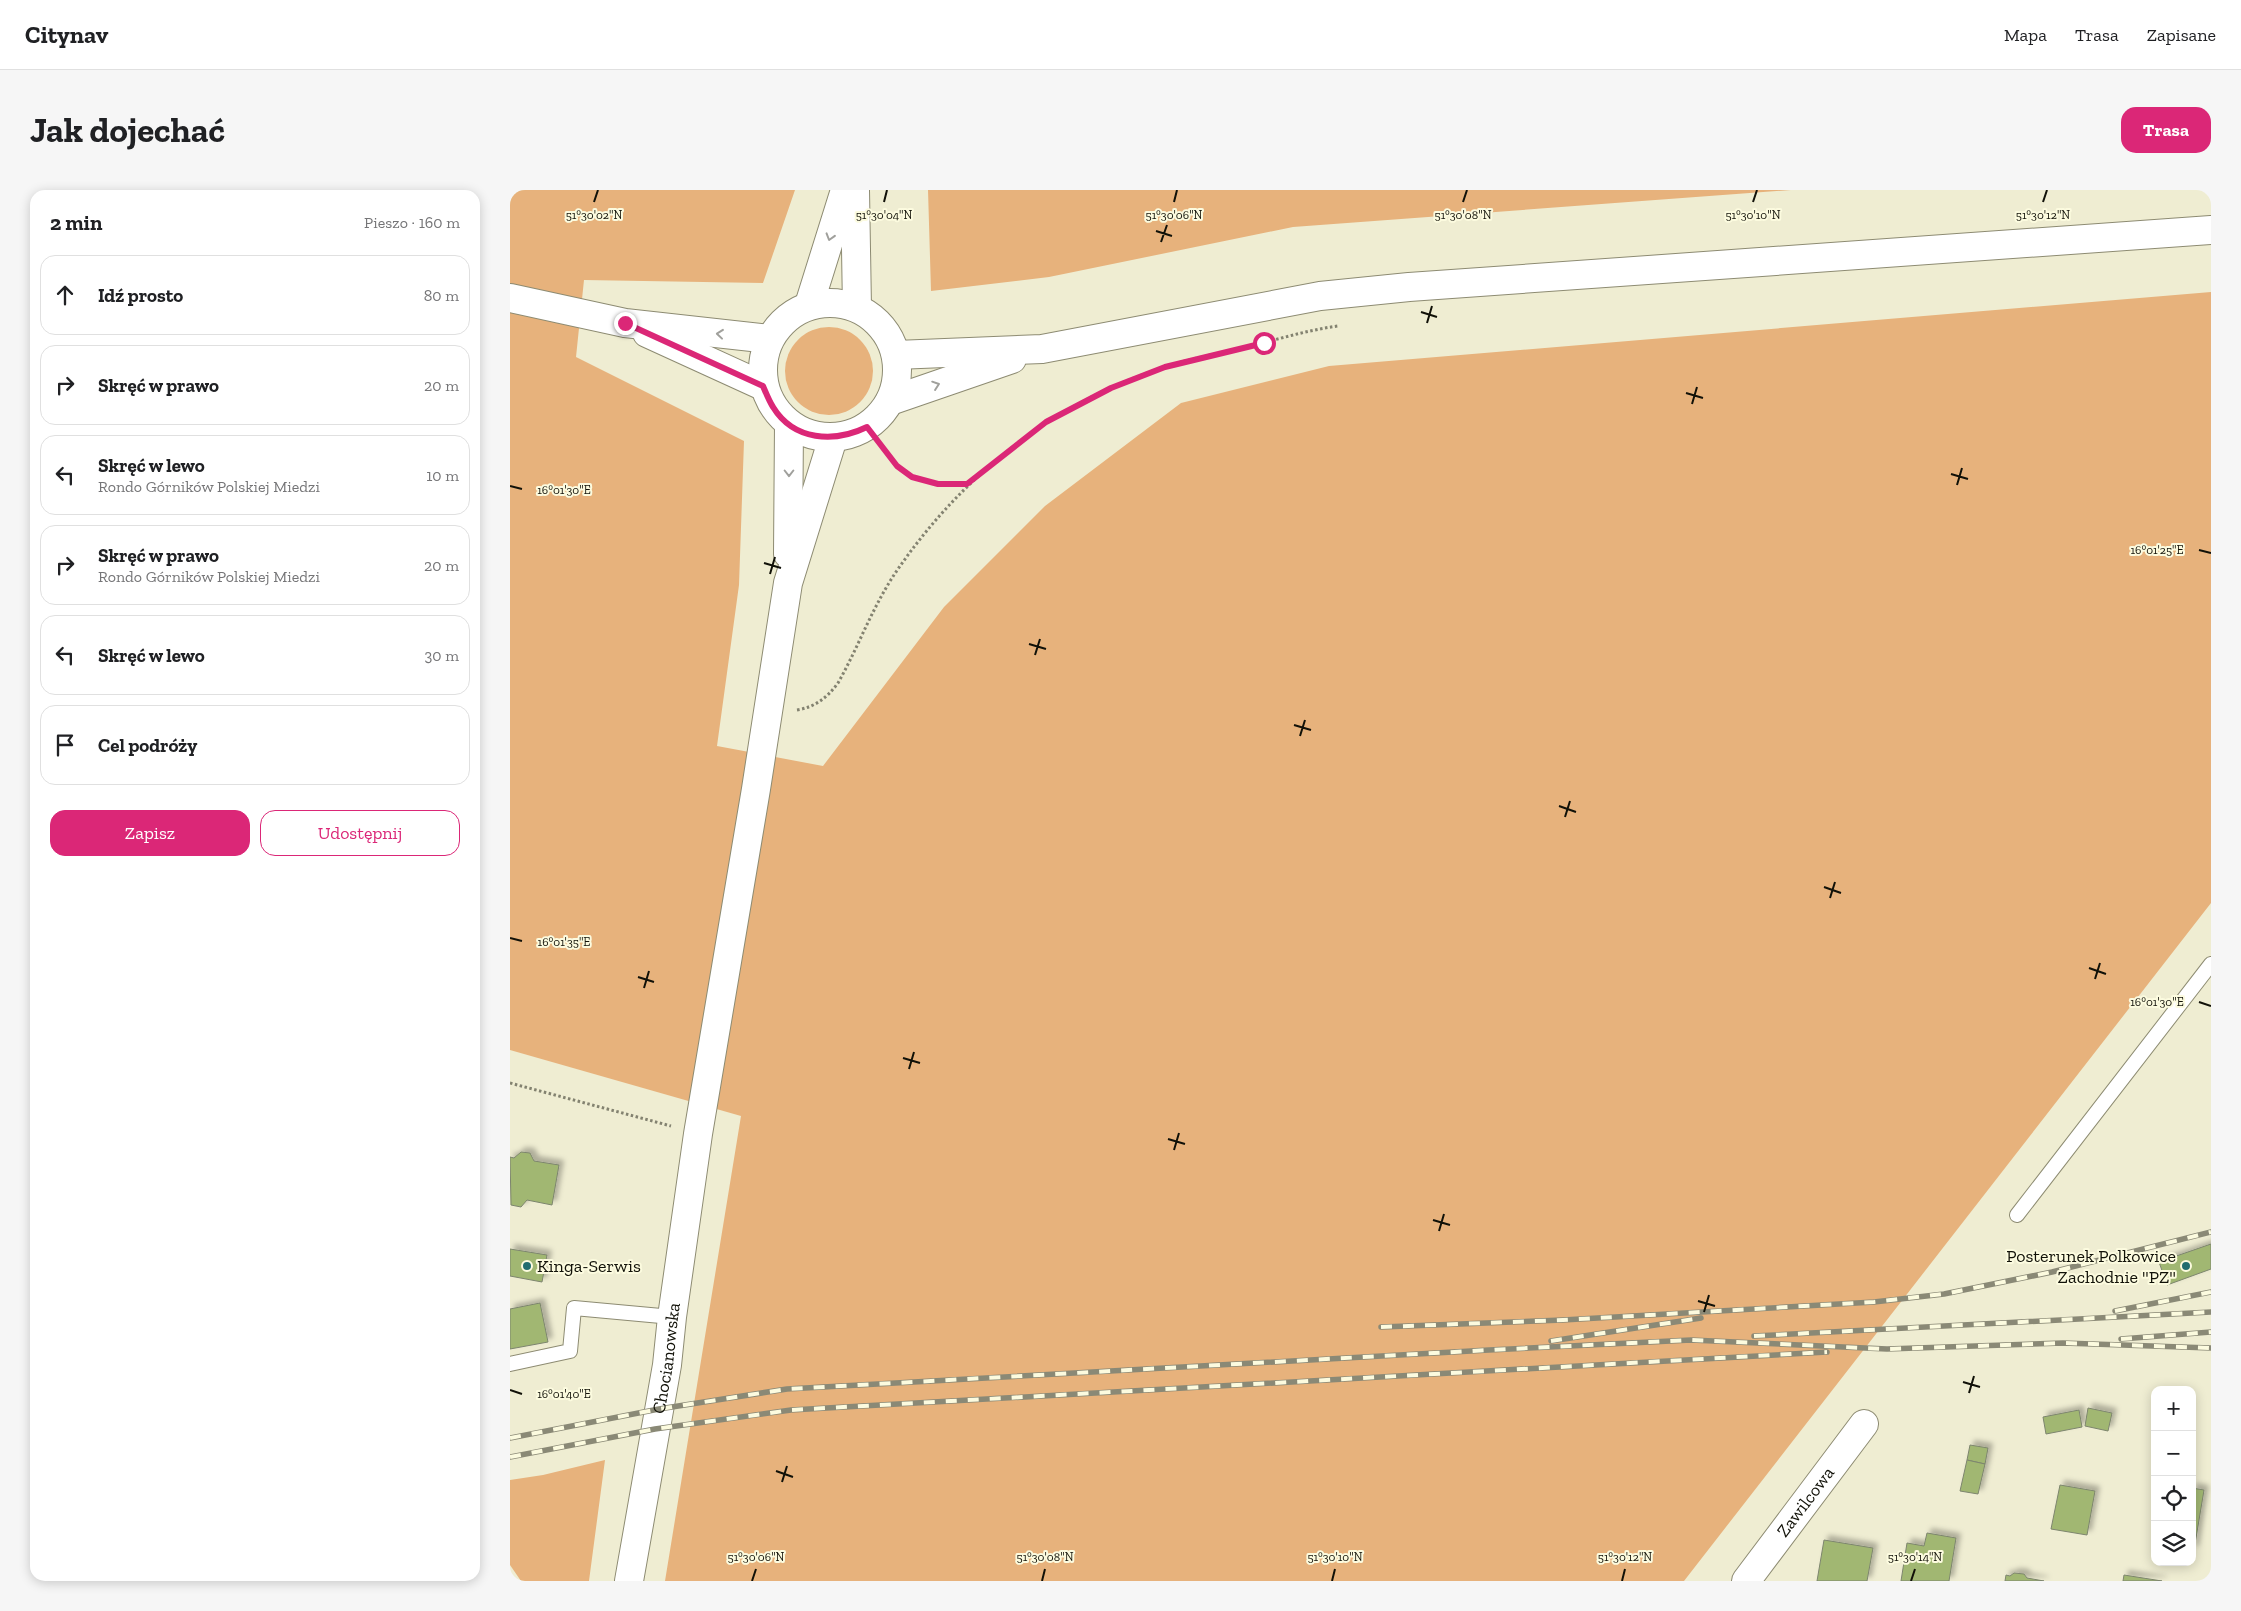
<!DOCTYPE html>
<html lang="pl">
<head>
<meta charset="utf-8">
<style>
	body { margin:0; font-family:"Zilla Slab",serif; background:#f6f6f6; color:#202124 }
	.controls { position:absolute; right:15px; bottom:15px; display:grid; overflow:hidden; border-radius:10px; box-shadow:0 2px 12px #0003 }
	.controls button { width:45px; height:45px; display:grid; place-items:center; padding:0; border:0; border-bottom:1px solid #e0e0e0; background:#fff; color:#202124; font:25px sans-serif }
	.stop { position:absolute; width:15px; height:15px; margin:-11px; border:4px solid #db2777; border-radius:50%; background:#fff }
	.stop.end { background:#db2777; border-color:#fff; box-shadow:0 1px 5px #0008 }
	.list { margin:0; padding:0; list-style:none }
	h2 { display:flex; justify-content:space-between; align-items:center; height:65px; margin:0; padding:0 20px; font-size:21px }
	h2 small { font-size:16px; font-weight:400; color:#757577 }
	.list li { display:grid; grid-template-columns:32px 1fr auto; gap:15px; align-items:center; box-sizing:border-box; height:80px; margin:0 10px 10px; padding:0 10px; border:1px solid #e0e0e0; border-radius:15px }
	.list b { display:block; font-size:19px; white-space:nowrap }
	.list p { margin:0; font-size:16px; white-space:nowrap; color:#757577 }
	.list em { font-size:16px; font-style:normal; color:#757577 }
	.actions { display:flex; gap:10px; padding:15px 20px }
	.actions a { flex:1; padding:11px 0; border:1px solid #db2777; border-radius:15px; text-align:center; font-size:18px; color:#db2777 }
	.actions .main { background:#db2777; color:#fff }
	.icon { flex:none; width:28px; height:28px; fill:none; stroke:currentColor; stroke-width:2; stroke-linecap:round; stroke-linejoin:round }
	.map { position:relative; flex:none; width:1701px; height:1391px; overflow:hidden; border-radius:15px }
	header { display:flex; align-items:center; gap:30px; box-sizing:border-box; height:70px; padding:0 25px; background:#fff; border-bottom:1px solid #e0e0e0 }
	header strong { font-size:24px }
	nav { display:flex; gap:28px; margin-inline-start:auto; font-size:18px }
	.intro { display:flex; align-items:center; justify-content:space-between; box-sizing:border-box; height:120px; padding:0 30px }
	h1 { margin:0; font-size:35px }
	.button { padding:12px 22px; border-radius:15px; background:#db2777; color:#fff; font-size:18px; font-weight:700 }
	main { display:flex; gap:30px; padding:0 30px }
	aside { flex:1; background:#fff; border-radius:15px; box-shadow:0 2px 12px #0003 }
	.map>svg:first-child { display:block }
	.green { fill:#e7b27c }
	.building { fill:#a1b772; stroke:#7d856e; filter:url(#shadow) }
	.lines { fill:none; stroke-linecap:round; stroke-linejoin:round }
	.service-casing { stroke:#8d8b72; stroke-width:16 }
	.minor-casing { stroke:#8d8b72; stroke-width:30 }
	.tertiary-casing { stroke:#8d8b72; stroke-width:30 }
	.secondary-casing { stroke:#8d8b72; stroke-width:30 }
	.path { stroke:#838270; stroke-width:3; stroke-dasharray:2.5 2.5; stroke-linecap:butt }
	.service { stroke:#fff; stroke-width:14 }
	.minor { stroke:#fff; stroke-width:28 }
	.tertiary { stroke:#fff; stroke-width:28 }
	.secondary { stroke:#fff; stroke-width:28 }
	.rail-casing { stroke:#8a8976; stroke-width:5.5 }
	.rail { stroke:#fcfbdf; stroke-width:4; stroke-dasharray:11; stroke-linecap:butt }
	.oneway { stroke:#a0a09c }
	.route { stroke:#db2777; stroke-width:6 }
	.ticks { fill:none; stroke:#111108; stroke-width:2 }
	.poi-dot { fill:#216d6f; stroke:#fcfbdf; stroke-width:2 }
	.labels { text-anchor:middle; stroke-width:4; stroke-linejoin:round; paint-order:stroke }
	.poi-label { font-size:18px; fill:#111108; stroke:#fcfbdf; text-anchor:end }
	.street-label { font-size:18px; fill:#111108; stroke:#fcfbdf }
	.ticks-label { font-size:12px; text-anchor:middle; fill:#111108; stroke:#fcfbdf; stroke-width:4; stroke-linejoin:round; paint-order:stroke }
</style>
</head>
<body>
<header>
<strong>Citynav</strong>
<nav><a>Mapa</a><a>Trasa</a><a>Zapisane</a></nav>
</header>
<div class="intro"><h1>Jak dojechać</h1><a class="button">Trasa</a></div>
<main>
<aside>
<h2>2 min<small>Pieszo · 160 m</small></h2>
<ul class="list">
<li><svg class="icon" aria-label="ahead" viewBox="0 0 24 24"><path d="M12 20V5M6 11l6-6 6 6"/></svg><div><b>Idź prosto</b></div><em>80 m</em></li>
<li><svg class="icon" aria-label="right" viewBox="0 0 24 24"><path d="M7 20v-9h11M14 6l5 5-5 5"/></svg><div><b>Skręć w prawo</b></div><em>20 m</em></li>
<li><svg class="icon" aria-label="left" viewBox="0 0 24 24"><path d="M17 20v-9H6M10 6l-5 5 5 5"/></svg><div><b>Skręć w lewo</b><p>Rondo Górników Polskiej Miedzi</p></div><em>10 m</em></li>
<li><svg class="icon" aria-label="right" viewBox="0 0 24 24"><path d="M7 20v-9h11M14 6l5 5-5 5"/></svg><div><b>Skręć w prawo</b><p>Rondo Górników Polskiej Miedzi</p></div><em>20 m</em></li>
<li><svg class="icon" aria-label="left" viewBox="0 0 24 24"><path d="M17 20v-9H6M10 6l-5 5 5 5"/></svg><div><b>Skręć w lewo</b></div><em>30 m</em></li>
<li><svg class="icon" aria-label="arrive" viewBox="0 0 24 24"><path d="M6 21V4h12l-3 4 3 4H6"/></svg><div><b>Cel podróży</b></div></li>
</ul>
<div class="actions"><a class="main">Zapisz</a><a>Udostępnij</a></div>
</aside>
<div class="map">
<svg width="1701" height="1391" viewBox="0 0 1701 1391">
	<defs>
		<filter id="shadow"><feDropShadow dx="4.5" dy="-4.5" stdDeviation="2.5" flood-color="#0004"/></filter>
	</defs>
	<rect width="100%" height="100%" fill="#efedd2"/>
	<!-- green -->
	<g class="green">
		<polygon points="0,0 285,0 253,93 74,90 66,167 234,251 229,395 207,556 313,576 434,417 535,316 671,213 819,176 1701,102 1701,713 1174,1391 155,1391 231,926 0,860"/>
		<polygon points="418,0 1281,0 783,37 539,87 421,101"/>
		<circle cx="319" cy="181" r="44"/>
		<polygon points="95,1270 79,1391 11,1391 0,1375 0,1290 33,1285"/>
	</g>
	<!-- building -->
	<g class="building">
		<polygon points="11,962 20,963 24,971 49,975 42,1015 17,1010 11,1017 1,1015 0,967 4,968"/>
		<polygon points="1701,1054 1701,1079 1657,1095 1649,1072"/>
		<polygon points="0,1059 37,1065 32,1092 0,1086"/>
		<polygon points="30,1113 38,1152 0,1159 0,1119"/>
		<polygon points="1578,1218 1602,1223 1598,1241 1575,1236"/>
		<polygon points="1569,1220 1572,1237 1536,1244 1533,1227"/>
		<polygon points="1460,1255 1478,1258 1475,1274 1457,1270"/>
		<polygon points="1457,1270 1475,1274 1468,1304 1450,1301"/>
		<polygon points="1550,1295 1585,1301 1577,1345 1541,1339"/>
		<polygon points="1682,1298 1694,1300 1684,1360 1682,1360"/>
		<polygon points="1417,1343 1446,1348 1439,1391 1391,1391 1397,1353 1414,1356"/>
		<polygon points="1314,1350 1363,1358 1357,1391 1307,1391"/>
		<polygon points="1504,1383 1514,1384 1517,1388 1534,1391 1495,1391 1496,1385 1500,1386"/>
		<polygon points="1614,1385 1652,1391 1613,1391"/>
	</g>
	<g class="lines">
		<!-- service casing -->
		<g class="service-casing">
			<g id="service">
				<polyline points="1507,1025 1701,774"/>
				<polyline points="0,1174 60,1161 64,1118 162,1127"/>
			</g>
		</g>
		<!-- minor casing -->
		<g class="minor-casing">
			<g id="minor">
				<path id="s1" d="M 1236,1391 L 1354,1234"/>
			</g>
		</g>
		<!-- tertiary casing -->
		<g class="tertiary-casing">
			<g id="tertiary">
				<polyline points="386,165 532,159 810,106 899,97 1701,40"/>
				<polyline points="380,211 502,169"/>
				<polyline points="278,364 279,235"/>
				<path id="s2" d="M 119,1391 L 157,1175 L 162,1127 L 188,944 L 246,599 L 278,393 L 323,248"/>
			</g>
		</g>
		<!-- secondary casing -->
		<g class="secondary-casing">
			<g id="secondary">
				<polyline points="345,0 347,118"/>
				<polyline points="0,108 115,133 259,149"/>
				<circle cx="320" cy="180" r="67"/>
				<polyline points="299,115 335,0"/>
				<polyline points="137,143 253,196"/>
			</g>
		</g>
		<!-- path -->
		<g class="path">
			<path d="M 357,237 C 391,283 396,295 457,294"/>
			<path d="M 287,520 C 305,517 317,508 328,493 C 349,456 363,415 388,379 C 453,285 544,212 655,177 C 681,168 709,164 736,157 C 766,150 797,140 828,136"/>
			<polyline points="0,893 161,936"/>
		</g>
		<!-- service -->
		<use href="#service" class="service"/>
		<!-- minor -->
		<use href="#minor" class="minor"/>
		<!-- tertiary -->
		<use href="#tertiary" class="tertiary"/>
		<!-- secondary -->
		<use href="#secondary" class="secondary"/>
		<!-- rail casing -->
		<g class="rail-casing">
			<g id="rail">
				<polyline points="1605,1121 1701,1102"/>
				<polyline points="871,1137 1053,1130 1364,1112 1434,1104 1542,1082 1701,1042"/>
				<polyline points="1244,1146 1701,1122"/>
				<polyline points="1611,1149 1701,1142"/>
				<polyline points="1041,1151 1191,1128"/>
				<polyline points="0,1248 149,1219 277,1199 979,1160 1181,1150 1377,1159 1553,1153 1701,1158"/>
				<polyline points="0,1267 145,1239 281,1220 1317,1162"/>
			</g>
		</g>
		<!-- rail -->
		<use href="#rail" class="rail"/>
	</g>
	<!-- one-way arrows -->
	<defs><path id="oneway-chevron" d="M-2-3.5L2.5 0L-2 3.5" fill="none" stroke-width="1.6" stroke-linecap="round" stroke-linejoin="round" transform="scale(1.25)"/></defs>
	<g class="oneway">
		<use href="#oneway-chevron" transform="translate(320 47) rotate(107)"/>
		<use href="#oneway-chevron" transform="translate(210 144) rotate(-174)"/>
		<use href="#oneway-chevron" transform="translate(426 195) rotate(-19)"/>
		<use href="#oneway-chevron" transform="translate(279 283) rotate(90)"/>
	</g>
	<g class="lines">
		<!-- route -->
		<path class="route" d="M 115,133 L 253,196 C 256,203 259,211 263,217 C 284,251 324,253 357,237 L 387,276 L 402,287 L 428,294 L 457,294 L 536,232 L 601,198 L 655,177 L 754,153"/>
	</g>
	<!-- ticks -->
	<path class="ticks" d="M 84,12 L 88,0M 374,12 L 377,0M 664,12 L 667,0M 953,12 L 957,0M 1243,12 L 1247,0M 1533,12 L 1537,0M 646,41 L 662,46M 651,52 L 657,35M 911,122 L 927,127M 917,133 L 922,116M 1176,203 L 1193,208M 1182,214 L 1187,197M 1441,284 L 1458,289M 1447,295 L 1452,278M 0,296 L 12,299M 1689,360 L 1701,363M 254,373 L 271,378M 260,384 L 265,367M 519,454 L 536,459M 525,465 L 530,449M 784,535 L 801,540M 790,546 L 795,530M 1049,616 L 1066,622M 1055,627 L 1060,611M 1314,697 L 1331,703M 1320,708 L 1325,692M 0,748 L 12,751M 1579,778 L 1596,784M 128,787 L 144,792M 1585,789 L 1590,773M 134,798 L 139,781M 1689,812 L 1701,816M 393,868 L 410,873M 399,879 L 404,862M 658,949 L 675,954M 664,960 L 669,943M 923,1030 L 940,1035M 929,1041 L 934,1024M 1188,1111 L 1205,1116M 1194,1122 L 1199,1105M 1453,1192 L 1470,1197M 0,1200 L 12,1204M 1459,1203 L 1464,1186M 266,1281 L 283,1287M 272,1292 L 277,1276M 242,1391 L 246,1379M 532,1391 L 535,1379M 822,1391 L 825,1379M 1112,1391 L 1115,1379M 1401,1391 L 1405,1379"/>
	<!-- markers -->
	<g class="poi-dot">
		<circle cx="17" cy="1076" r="5"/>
		<circle cx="1676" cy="1076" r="5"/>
	</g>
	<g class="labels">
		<!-- poi labels -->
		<g class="poi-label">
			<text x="1666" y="1072">Posterunek Polkowice<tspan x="1666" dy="21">Zachodnie "PZ"</tspan></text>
			<text x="27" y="1082" text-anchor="start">Kinga-Serwis</text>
		</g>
		<!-- street labels -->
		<g class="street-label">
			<text dy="6" stroke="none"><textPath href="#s2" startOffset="226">Chocianowska</textPath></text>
			<text dy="6" stroke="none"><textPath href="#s1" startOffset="99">Zawilcowa</textPath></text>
		</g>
	</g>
	<g class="ticks-label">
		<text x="84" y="29">51°30'02"N</text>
		<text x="374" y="29">51°30'04"N</text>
		<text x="664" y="29">51°30'06"N</text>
		<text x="953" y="29">51°30'08"N</text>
		<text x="1243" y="29">51°30'10"N</text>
		<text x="1533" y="29">51°30'12"N</text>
		<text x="54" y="304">16°01'30"E</text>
		<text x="1647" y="364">16°01'25"E</text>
		<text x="54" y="756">16°01'35"E</text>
		<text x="1647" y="816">16°01'30"E</text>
		<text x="54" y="1208">16°01'40"E</text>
		<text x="246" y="1371">51°30'06"N</text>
		<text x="535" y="1371">51°30'08"N</text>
		<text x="825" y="1371">51°30'10"N</text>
		<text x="1115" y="1371">51°30'12"N</text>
		<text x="1405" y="1371">51°30'14"N</text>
	</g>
</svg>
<div class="controls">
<button>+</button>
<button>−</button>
<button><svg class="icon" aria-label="locate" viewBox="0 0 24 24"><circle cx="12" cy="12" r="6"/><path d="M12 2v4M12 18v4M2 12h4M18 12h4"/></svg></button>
<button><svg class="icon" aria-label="layers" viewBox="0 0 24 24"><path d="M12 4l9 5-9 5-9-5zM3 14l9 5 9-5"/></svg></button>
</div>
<div class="stop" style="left:754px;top:153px"></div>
<div class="stop end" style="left:115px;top:133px"></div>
</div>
</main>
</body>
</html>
